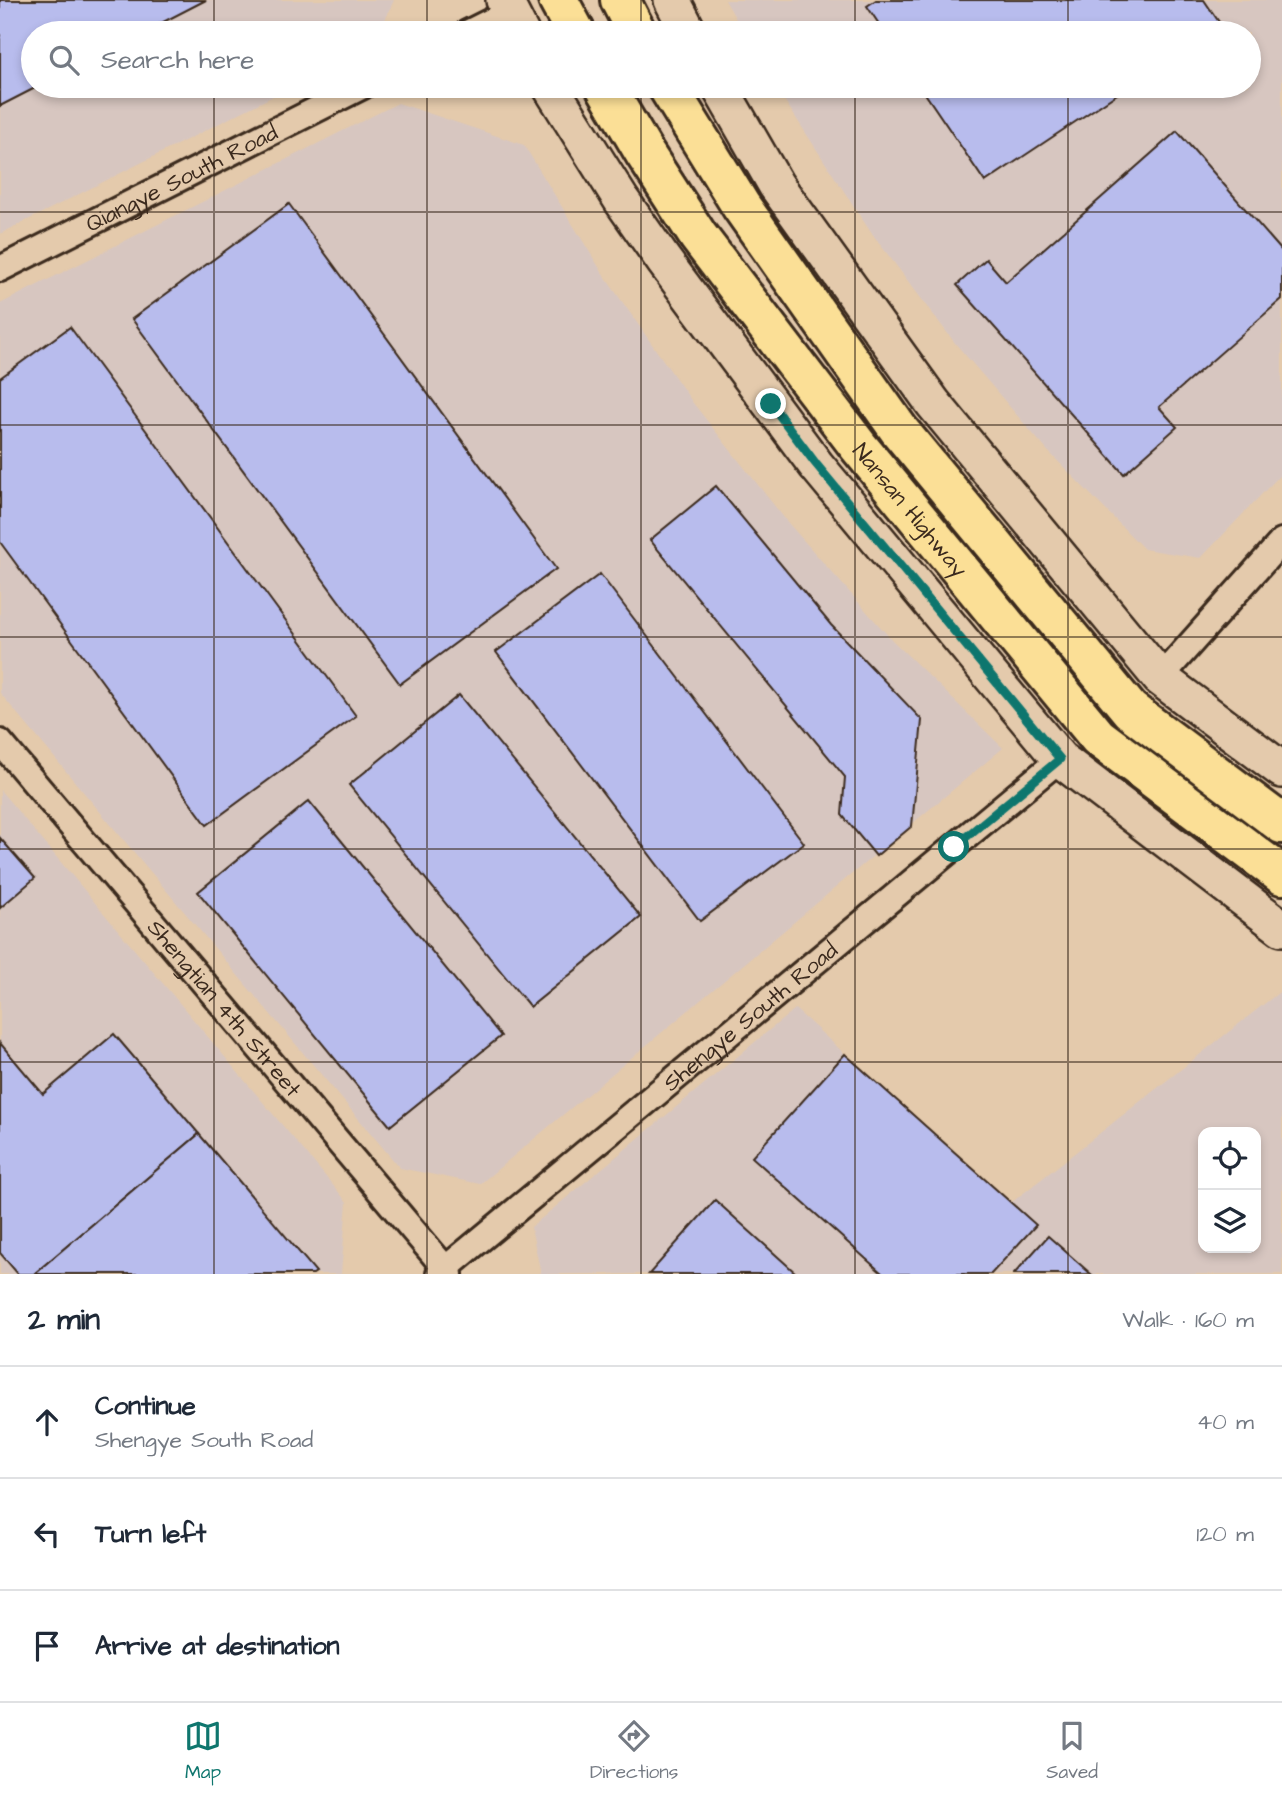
<!DOCTYPE html>
<html lang="en">
<head>
<meta charset="utf-8">
<style>
	body { margin:0; font-family:"Architects Daughter",sans-serif; background:#f6f6f7; color:#1f2937 }
	.controls { position:absolute; right:21px; bottom:21px; display:grid; overflow:hidden; border-radius:14px; box-shadow:0 4px 10px #0003 }
	.controls button { width:63px; height:63px; display:grid; place-items:center; padding:0; border:0; border-bottom:2px solid #e0e1e3; background:#fff; color:#1f2937; font:35px sans-serif }
	.stop { position:absolute; width:21px; height:21px; margin:-16px; border:5px solid #0f766e; border-radius:50%; background:#fff }
	.stop.end { background:#0f766e; border-color:#fff; box-shadow:0 2px 7px #0008 }
	.list { margin:0; padding:0; list-style:none }
	h2 { display:flex; justify-content:space-between; align-items:center; height:91px; margin:0; padding:0 28px; font-size:30px }
	h2 small { font-size:23px; font-weight:400; color:#747a83 }
	.list li { display:grid; grid-template-columns:46px 1fr auto; gap:21px; align-items:center; box-sizing:border-box; height:112px; padding:0 28px; border-top:2px solid #e0e1e3 }
	.list b { display:block; font-size:26px; white-space:nowrap }
	.list p { margin:0; font-size:23px; white-space:nowrap; color:#747a83 }
	.list em { font-size:23px; font-style:normal; color:#747a83 }
	.icon { flex:none; width:38px; height:38px; fill:none; stroke:currentColor; stroke-width:2; stroke-linecap:round; stroke-linejoin:round }
	.map { position:relative; flex:none; width:1282px; height:1274px; overflow:hidden }
	.search { position:absolute; background:#fff; box-shadow:0 4px 10px #0003; left:21px; right:21px; top:21px; height:77px; display:flex; align-items:center; gap:18px; box-sizing:border-box; padding:0 24px; border-radius:38px; color:#747a83; font-size:26px }
	.sheet { height:427px; background:#fff }
	nav { display:flex; justify-content:space-around; align-items:center; box-sizing:border-box; height:98px; border-top:2px solid #e0e1e3; background:#fff; font-size:19px; color:#747a83 }
	nav a { display:grid; justify-items:center; gap:4px }
	nav .on { color:#0f766e }
	.map>svg:first-child { display:block }
	.built { fill:#d7c6c0; fill-rule:evenodd }
	.building { fill:#b8bced; stroke:#3b2a1e; stroke-width:2 }
	.lines { fill:none; stroke-linecap:round; stroke-linejoin:round }
	.street-casing { stroke:#3b2a1e; stroke-width:30 }
	.secondary-casing { stroke:#3b2a1e; stroke-width:40 }
	.highway-casing { stroke:#3b2a1e; stroke-width:44 }
	.street { stroke:#e4caac; stroke-width:24 }
	.secondary { stroke:#e4caac; stroke-width:35 }
	.highway { stroke:#fbdf96; stroke-width:38 }
	.route { stroke:#0f766e; stroke-width:9 }
	.grid { fill:none; stroke:#3b2a1e; stroke-width:2; stroke-opacity:0.55 }
	.labels { text-anchor:middle; stroke-width:7; stroke-linejoin:round; paint-order:stroke }
	.street-label { font-size:23px; fill:#3b2a1e; stroke:#e4caac }
</style>
</head>
<body>
<div class="map">
<svg width="1282" height="1274" viewBox="0 0 1282 1274">
	<rect width="100%" height="100%" fill="#e4caac"/>
	<filter id="ink" filterUnits="userSpaceOnUse"><feTurbulence type="fractalNoise" baseFrequency=".0143" numOctaves="2"/><feDisplacementMap in="SourceGraphic" scale="14" xChannelSelector="R" yChannelSelector="G"/><feConvolveMatrix kernelMatrix="1 2 1 2 8 2 1 2 1" color-interpolation-filters="sRGB"/></filter>
	<g filter="url(#ink)">
		<!-- built -->
		<g class="built">
			<polygon points="0,0 394,0 379,33 33,33 33,86 293,86 0,234"/>
			<polygon points="725,0 1282,0 1282,473 1201,558 1144,549 1046,449 955,343 870,231 775,86 1249,86 1249,33 744,33"/>
			<polygon points="398,103 524,145 605,277 693,403 789,524 892,640 1003,748 480,1184 400,1168 0,693 0,304"/>
			<polygon points="0,790 347,1202 341,1274 0,1274"/>
			<path d="M 1282,990 L 1282,1274 L 541,1274 L 531,1227 L 795,1009 L 1011,1203 ZM 1203,1132 L 1256,1132 L 1256,1248 L 1203,1248 Z"/>
		</g>
		<!-- building -->
		<g class="building">
			<polygon points="0,0 206,0 142,33 33,33 33,86 39,86 0,106"/>
			<polygon points="876,0 1204,0 1221,25 1208,33 885,33 867,6"/>
			<polygon points="920,86 1129,86 985,182"/>
			<polygon points="1177,131 1282,251 1282,299 1159,407 1177,427 1124,474 957,285 986,259 1006,282"/>
			<polygon points="289,204 556,569 400,684 132,319"/>
			<polygon points="70,327 356,716 207,825 0,542 0,378"/>
			<polygon points="716,486 831,625 922,720 912,826 876,856 842,815 845,777 650,540"/>
			<polygon points="600,574 804,843 700,921 496,652"/>
			<polygon points="459,695 641,917 530,1007 349,785"/>
			<polygon points="309,801 501,1036 390,1126 198,892"/>
			<polygon points="0,838 35,878 0,908"/>
			<polygon points="114,1034 199,1134 34,1274 18,1274 0,1253 0,1043 43,1094"/>
			<polygon points="845,1054 1036,1225 991,1274 883,1274 752,1157"/>
			<polygon points="199,1134 316,1272 313,1274 34,1274"/>
			<polygon points="715,1200 797,1274 649,1274"/>
			<polygon points="1048,1236 1091,1274 1014,1274"/>
		</g>
		<g class="lines">
			<!-- street casing -->
			<g class="street-casing">
				<g id="street">
					<polyline points="467,33 509,12"/>
					<path id="s1" d="M 0,269 L 363,86"/>
					<polyline points="1160,678 1282,541"/>
					<path id="s2" d="M 0,742 L 450,1274"/>
					<path id="s3" d="M 439,1274 L 1060,759"/>
				</g>
			</g>
			<!-- secondary casing -->
			<g class="secondary-casing">
				<g id="secondary">
					<polyline points="504,0 521,33"/>
					<polyline points="672,0 689,33"/>
					<polyline points="550,86 622,201 664,261 816,465 1060,759 1282,928"/>
					<polyline points="719,86 776,185 933,403 1160,678 1282,770"/>
				</g>
			</g>
			<!-- highway casing -->
			<g class="highway-casing">
				<g id="highway">
					<polyline points="558,0 576,33"/>
					<polyline points="620,0 637,33"/>
					<path id="s4" d="M 605,86 L 645,154 L 698,236 L 859,447 L 1098,737 L 1282,875"/>
					<polyline points="667,86 741,206 899,430 1130,710 1282,824"/>
				</g>
			</g>
			<!-- street -->
			<use href="#street" class="street"/>
			<!-- secondary -->
			<use href="#secondary" class="secondary"/>
			<!-- highway -->
			<use href="#highway" class="highway"/>
		</g>
	</g>
	<g class="lines" filter="url(#ink)">
		<!-- route -->
		<polyline class="route" points="771,404 816,464 1060,759 954,847"/>
	</g>
	<!-- grid -->
	<path class="grid" d="M 214,0 L 214,33M 427,0 L 427,33M 641,0 L 641,33M 855,0 L 855,33M 1068,0 L 1068,33M 214,86 L 214,1274M 427,86 L 427,1274M 641,86 L 641,1274M 855,86 L 855,1274M 1068,86 L 1068,1274M 0,212 L 1282,212M 0,425 L 1282,425M 0,637 L 1282,637M 0,849 L 1282,849M 0,1062 L 1282,1062"/>
	<g class="labels">
		<!-- street labels -->
		<g class="street-label">
			<text dy="8" stroke="none"><textPath href="#s1" startOffset="203">Qiangye South Road</textPath></text>
			<text dy="8" stroke="none"><textPath href="#s4" startOffset="523">Nansan Highway</textPath></text>
			<text dy="8" stroke="none"><textPath href="#s2" startOffset="348">Shengtian 4th Street</textPath></text>
			<text dy="8" stroke="none"><textPath href="#s3" startOffset="404">Shengye South Road</textPath></text>
		</g>
	</g>
</svg>
<div class="controls">
<button><svg class="icon" aria-label="locate" viewBox="0 0 24 24"><circle cx="12" cy="12" r="6"/><path d="M12 2v4M12 18v4M2 12h4M18 12h4"/></svg></button>
<button><svg class="icon" aria-label="layers" viewBox="0 0 24 24"><path d="M12 4l9 5-9 5-9-5zM3 14l9 5 9-5"/></svg></button>
</div>
<div class="stop" style="left:954px;top:847px"></div>
<div class="stop end" style="left:771px;top:404px"></div>
<div class="search"><svg class="icon" aria-label="search" viewBox="0 0 24 24"><circle cx="10" cy="10" r="6"/><path d="M15 15l6 6"/></svg>Search here</div>
</div>
<section class="sheet">
<h2>2 min<small>Walk · 160 m</small></h2>
<ul class="list">
<li><svg class="icon" aria-label="ahead" viewBox="0 0 24 24"><path d="M12 20V5M6 11l6-6 6 6"/></svg><div><b>Continue</b><p>Shengye South Road</p></div><em>40 m</em></li>
<li><svg class="icon" aria-label="left" viewBox="0 0 24 24"><path d="M17 20v-9H6M10 6l-5 5 5 5"/></svg><div><b>Turn left</b></div><em>120 m</em></li>
<li><svg class="icon" aria-label="arrive" viewBox="0 0 24 24"><path d="M6 21V4h12l-3 4 3 4H6"/></svg><div><b>Arrive at destination</b></div></li>
</ul>
</section>
<nav>
<a class="on"><svg class="icon" aria-label="map" viewBox="0 0 24 24"><path d="M3 6l6-2 6 2 6-2v14l-6 2-6-2-6 2zM9 4v14M15 6v14"/></svg>Map</a>
<a><svg class="icon" aria-label="directions" viewBox="0 0 24 24"><path d="M12 3l9 9-9 9-9-9zM9 14v-3h6M13 9l2 2-2 2"/></svg>Directions</a>
<a><svg class="icon" aria-label="saved" viewBox="0 0 24 24"><path d="M7 4h10v16l-5-4-5 4z"/></svg>Saved</a>
</nav>
</body>
</html>
